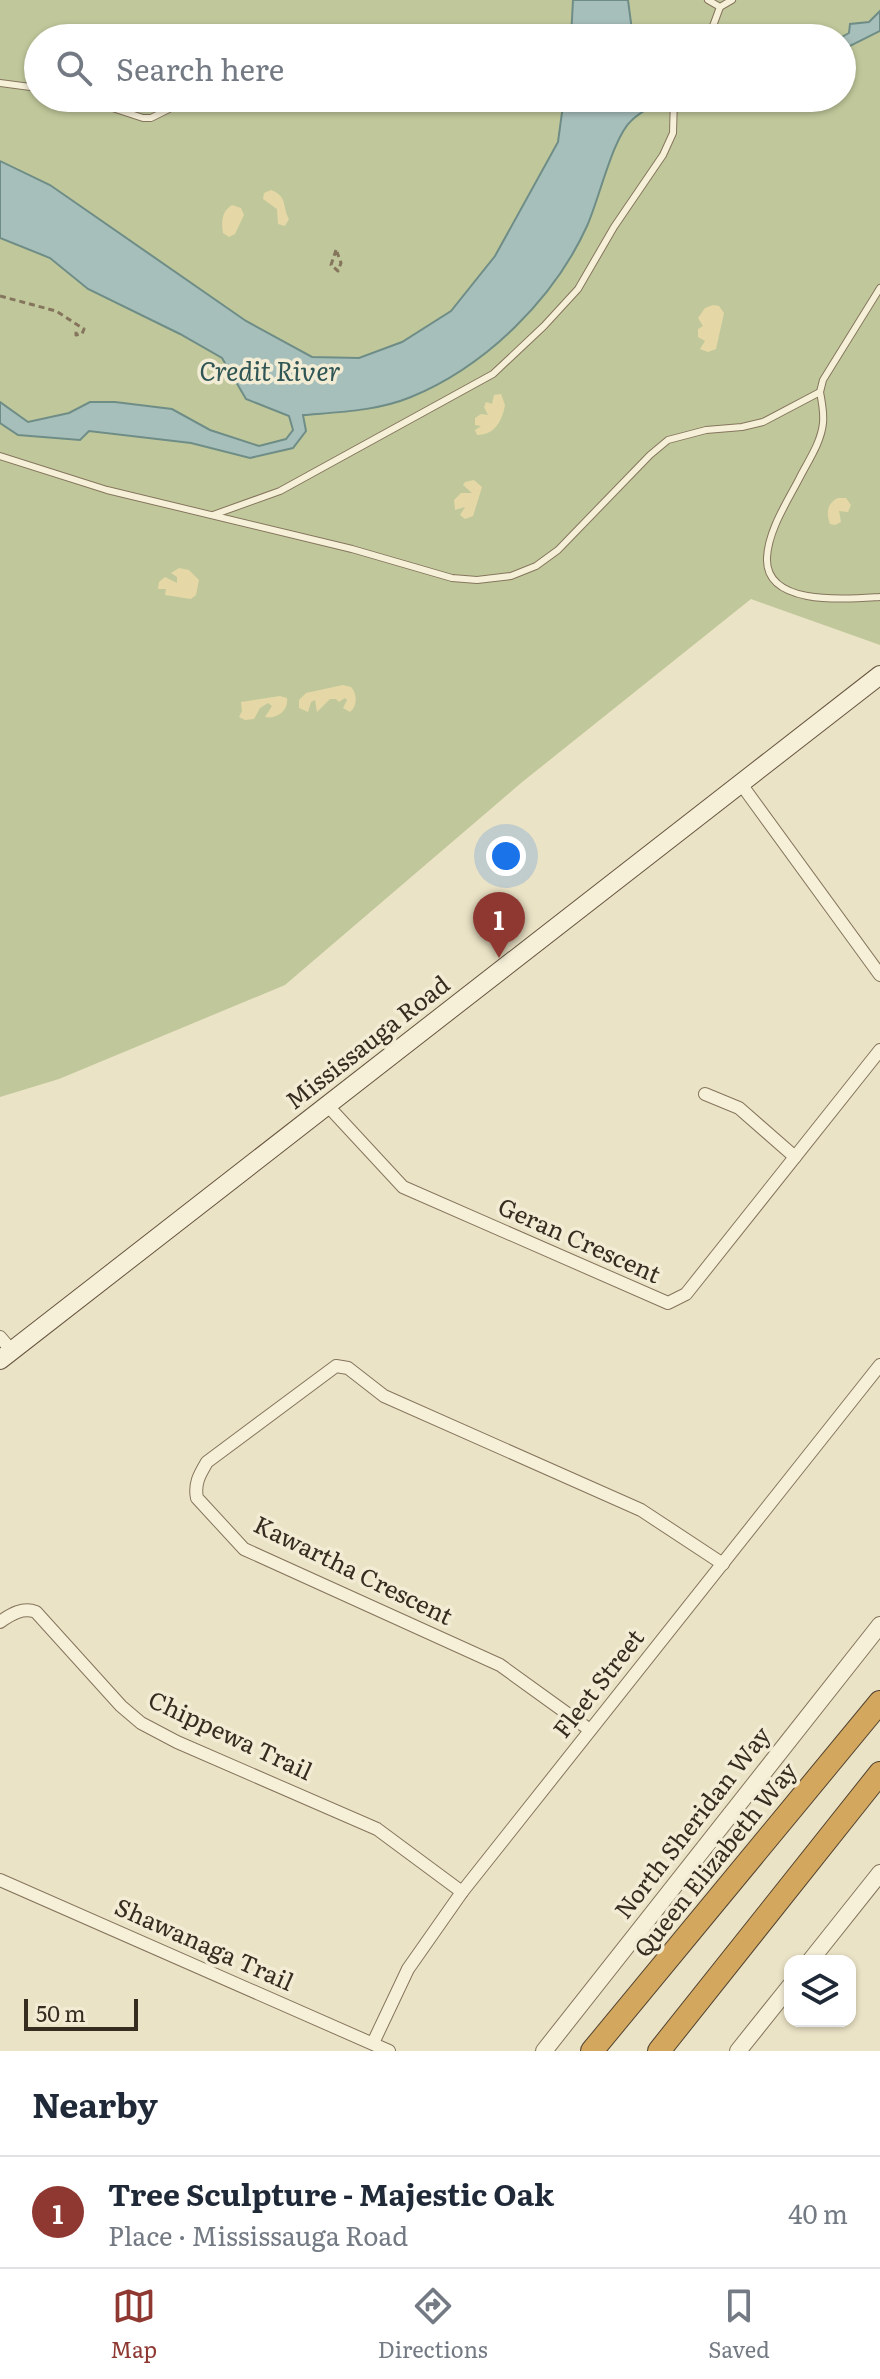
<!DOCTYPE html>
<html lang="en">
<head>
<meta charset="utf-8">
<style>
	body { margin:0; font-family:Literata,serif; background:#f6f6f7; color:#1f2937 }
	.controls { position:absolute; right:24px; bottom:24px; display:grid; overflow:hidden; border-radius:16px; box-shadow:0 2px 6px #0004 }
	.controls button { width:72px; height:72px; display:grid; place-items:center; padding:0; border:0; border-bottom:2px solid #e0e1e3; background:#fff; color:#1f2937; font:40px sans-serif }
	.scale { position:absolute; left:24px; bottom:20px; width:114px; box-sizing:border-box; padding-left:8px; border:4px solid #362c20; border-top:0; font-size:22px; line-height:28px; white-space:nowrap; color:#362c20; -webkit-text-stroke:6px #f3ecd5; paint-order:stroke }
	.you { position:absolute; left:506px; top:856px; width:28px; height:28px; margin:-20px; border:6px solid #fff; border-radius:50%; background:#1a73e8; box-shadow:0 0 0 12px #1a73e833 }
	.badge { display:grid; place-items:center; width:52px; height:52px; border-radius:50%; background:#8f3832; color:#fff; font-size:26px; font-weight:700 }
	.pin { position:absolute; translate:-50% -66px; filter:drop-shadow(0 2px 4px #0008) }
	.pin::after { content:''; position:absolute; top:42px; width:28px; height:24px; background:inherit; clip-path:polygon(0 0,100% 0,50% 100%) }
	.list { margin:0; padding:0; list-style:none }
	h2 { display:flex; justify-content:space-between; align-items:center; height:104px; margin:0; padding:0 32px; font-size:34px }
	h2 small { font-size:26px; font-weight:400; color:#747a83 }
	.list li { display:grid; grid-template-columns:52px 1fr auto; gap:24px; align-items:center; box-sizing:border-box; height:112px; padding:0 32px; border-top:2px solid #e0e1e3 }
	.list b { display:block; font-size:30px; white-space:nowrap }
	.list p { margin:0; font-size:26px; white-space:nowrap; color:#747a83 }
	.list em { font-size:26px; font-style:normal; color:#747a83 }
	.icon { flex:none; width:44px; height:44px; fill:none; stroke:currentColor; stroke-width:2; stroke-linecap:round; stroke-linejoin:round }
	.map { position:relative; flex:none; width:880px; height:2051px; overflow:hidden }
	.search { position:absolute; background:#fff; box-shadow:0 2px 6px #0004; left:24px; right:24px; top:24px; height:88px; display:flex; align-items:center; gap:20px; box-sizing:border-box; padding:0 28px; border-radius:44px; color:#747a83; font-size:30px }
	.sheet { height:216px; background:#fff }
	nav { display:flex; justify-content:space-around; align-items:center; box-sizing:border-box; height:112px; border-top:2px solid #e0e1e3; background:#fff; font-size:22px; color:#747a83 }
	nav a { display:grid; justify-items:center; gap:4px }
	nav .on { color:#8f3832 }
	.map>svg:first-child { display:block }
	.green { fill:#c0c89b; fill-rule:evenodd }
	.sand { fill:#e5d8a6 }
	.water { fill:#a7bfba; stroke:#6f8d87; stroke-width:2 }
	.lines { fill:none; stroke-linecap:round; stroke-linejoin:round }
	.service-casing { stroke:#85755d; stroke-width:8 }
	.minor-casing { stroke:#85755d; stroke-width:14 }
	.tertiary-casing { stroke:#85755d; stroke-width:18 }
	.secondary-casing { stroke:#675640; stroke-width:20 }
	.motorway-casing { stroke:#534331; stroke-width:24 }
	.path { stroke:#85755d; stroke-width:3; stroke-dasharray:6 4; stroke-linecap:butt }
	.service { stroke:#f6f0d9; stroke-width:6 }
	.minor { stroke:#f6f0d9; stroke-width:12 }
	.tertiary { stroke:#f6f0d9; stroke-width:16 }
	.secondary { stroke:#f6f0d9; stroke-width:18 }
	.motorway { stroke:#d3a85e; stroke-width:22 }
	.labels { text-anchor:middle; stroke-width:7; stroke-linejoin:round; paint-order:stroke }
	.street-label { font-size:24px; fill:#362c20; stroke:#f3ecd5 }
	.water-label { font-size:26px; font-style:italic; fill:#305555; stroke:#f3ecd5 }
</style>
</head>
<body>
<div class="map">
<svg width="880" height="2051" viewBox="0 0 880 2051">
	<rect width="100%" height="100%" fill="#ebe3c6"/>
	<!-- green -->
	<path class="green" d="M 0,0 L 880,0 L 880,645 L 751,599 L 521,783 L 285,985 L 59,1079 L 0,1097 ZM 38,38 L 842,38 L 842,98 L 38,98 Z"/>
	<!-- sand -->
	<g class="sand">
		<path d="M 271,190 C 288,196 282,207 289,219 L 285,226 L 278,224 L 277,209 L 263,199 L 264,193 Z"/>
		<path d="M 232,205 L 241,208 L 244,215 L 235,234 L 229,237 L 223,233 C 221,221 222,211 232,205 Z"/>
		<polygon points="713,305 719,306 724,313 716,349 708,352 700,349 705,341 698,337 698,329 703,326 698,318 705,308"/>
		<path d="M 501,394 L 505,405 C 502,421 495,435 477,435 L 475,430 L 481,426 L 475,425 L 475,418 L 481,414 L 488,415 L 484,407 L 486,402 L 492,404 L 494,395 Z"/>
		<polygon points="474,480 482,487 473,516 465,519 460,515 465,507 455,510 454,500 461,493 472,493 463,485 465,482"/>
		<path d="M 838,498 L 846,498 L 851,505 L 848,512 L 839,511 L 841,522 L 835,525 L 830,524 C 826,513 827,503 838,498 Z"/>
		<polygon points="179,568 189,570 199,580 196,595 191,599 165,595 166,589 158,589 159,582 165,577 177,583 177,577 171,573"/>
		<path d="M 343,685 L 351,687 C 357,693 358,706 350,712 L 343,708 L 347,700 L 345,698 L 339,702 L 336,699 L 330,699 L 317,712 L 315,700 L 311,702 L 308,712 L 299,708 L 299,700 L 306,693 Z"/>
		<path d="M 280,696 L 287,698 C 289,711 276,719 265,717 L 272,706 L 268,703 L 260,708 L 254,719 L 245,720 L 239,717 L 242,711 L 241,702 Z"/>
	</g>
	<!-- water -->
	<g class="water">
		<polygon points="573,0 628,0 633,38 571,38"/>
		<polygon points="880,11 880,31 842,50 842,38 840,38 849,33 850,24 869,22"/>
		<path d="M 564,98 L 657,98 L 657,103 C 649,108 639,113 632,120 C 613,136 599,200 587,226 C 554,299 486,366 411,397 C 377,411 340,412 303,415 L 306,431 L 293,448 L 250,458 L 191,443 L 89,431 L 80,440 L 18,435 L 0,423 L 0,402 L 28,422 L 69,413 L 90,402 L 115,402 L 172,409 L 210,430 L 259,446 L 286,439 L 293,430 L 289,416 L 246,399 L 222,358 L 180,334 L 88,289 L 50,258 L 0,238 L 0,161 L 50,185 L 246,321 L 312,357 L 359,358 L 402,342 L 451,311 L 495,256 L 558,142 Z"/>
	</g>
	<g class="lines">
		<!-- service casing -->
		<g class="service-casing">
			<g id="service">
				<polyline points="708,0 720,7"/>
				<polyline points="705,38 713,26 720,7 732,0"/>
				<polyline points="0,83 38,88"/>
				<polyline points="82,98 143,118 151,118 171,108"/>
				<polyline points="705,98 710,104"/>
				<path d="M 820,392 C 822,402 824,413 823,423 C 821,443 808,461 799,479 C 787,502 768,531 767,558 C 765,607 848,599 880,597"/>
				<polyline points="0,456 107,490 352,549 452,578 477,580 511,576 536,566 558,550 650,455 668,440 706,430 742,427 763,422 820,392 823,380 880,288"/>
				<polyline points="213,515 280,491 493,374 544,326 578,289 614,227 663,155 673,133 674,98"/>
			</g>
		</g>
		<!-- minor casing -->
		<g class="minor-casing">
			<g id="minor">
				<polyline points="741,784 880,975"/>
				<polyline points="705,1094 739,1108 795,1157"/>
				<polyline points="327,1105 403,1187 668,1303 686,1294 880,1050"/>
				<polyline points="0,1337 12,1351"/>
				<path d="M 0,1622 C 11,1614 23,1607 36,1612 L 121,1706 L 141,1723 L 177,1742 L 377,1829 L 462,1892"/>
				<path d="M 590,1730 L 500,1665 L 244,1549 L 197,1498 C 194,1483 200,1474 207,1462 L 336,1366 L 348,1368 L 384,1396 L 641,1510 L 723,1564"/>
				<polyline points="0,1880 389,2051"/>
				<polyline points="373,2043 408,1969 462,1892 880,1365"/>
			</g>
		</g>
		<!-- tertiary casing -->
		<g class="tertiary-casing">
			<g id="tertiary">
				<polyline points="810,1961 880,1873"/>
				<polyline points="544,2051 880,1625"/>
				<polyline points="738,2051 790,1986"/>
			</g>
		</g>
		<!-- secondary casing -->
		<g class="secondary-casing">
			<polyline id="secondary" points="0,1360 880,675"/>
		</g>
		<!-- motorway casing -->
		<g class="motorway-casing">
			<g id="motorway">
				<polyline points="592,2051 880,1702"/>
				<polyline points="659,2051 880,1773"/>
			</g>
		</g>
		<!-- path -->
		<g class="path">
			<polyline points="336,250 331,265 338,271 341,263 337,252"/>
			<polyline points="0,296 56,311 84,329 82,334 76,335 76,330"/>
		</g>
		<!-- service -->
		<use href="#service" class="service"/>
		<!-- minor -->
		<use href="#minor" class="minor"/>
		<!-- tertiary -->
		<use href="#tertiary" class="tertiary"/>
		<!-- secondary -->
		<use href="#secondary" class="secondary"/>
		<!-- motorway -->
		<use href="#motorway" class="motorway"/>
	</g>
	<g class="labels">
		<!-- street labels -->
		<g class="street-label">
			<text transform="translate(368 1043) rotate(-38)" y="8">Mississauga Road</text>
			<text transform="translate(579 1241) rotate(24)" y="8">Geran Crescent</text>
			<text transform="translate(353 1571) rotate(26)" y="8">Kawartha Crescent</text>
			<text transform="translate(599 1684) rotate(-52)" y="8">Fleet Street</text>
			<text transform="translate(230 1736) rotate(25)" y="8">Chippewa Trail</text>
			<text transform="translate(693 1823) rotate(-52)" y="8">North Sheridan Way</text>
			<text transform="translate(716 1860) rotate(-51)" y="8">Queen Elizabeth Way</text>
			<text transform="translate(204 1945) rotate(24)" y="8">Shawanaga Trail</text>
		</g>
		<!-- water labels -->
		<g class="water-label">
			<text x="270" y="381">Credit River</text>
		</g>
	</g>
</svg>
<div class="controls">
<button><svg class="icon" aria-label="layers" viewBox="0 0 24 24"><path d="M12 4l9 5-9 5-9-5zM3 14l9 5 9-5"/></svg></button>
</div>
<div class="scale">50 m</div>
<div class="you"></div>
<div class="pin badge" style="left:499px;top:958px">1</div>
<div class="search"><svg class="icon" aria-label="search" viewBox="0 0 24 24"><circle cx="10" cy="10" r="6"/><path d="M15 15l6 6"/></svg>Search here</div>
</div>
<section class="sheet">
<h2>Nearby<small></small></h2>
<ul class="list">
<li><span class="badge">1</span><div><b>Tree Sculpture - Majestic Oak</b><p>Place · Mississauga Road</p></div><em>40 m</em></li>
</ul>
</section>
<nav>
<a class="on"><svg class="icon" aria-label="map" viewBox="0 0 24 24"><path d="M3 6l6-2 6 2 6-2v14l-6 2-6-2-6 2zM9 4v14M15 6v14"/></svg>Map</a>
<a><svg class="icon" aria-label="directions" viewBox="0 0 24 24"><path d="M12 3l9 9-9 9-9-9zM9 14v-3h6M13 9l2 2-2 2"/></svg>Directions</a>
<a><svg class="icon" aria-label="saved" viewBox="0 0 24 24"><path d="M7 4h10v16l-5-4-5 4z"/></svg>Saved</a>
</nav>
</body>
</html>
